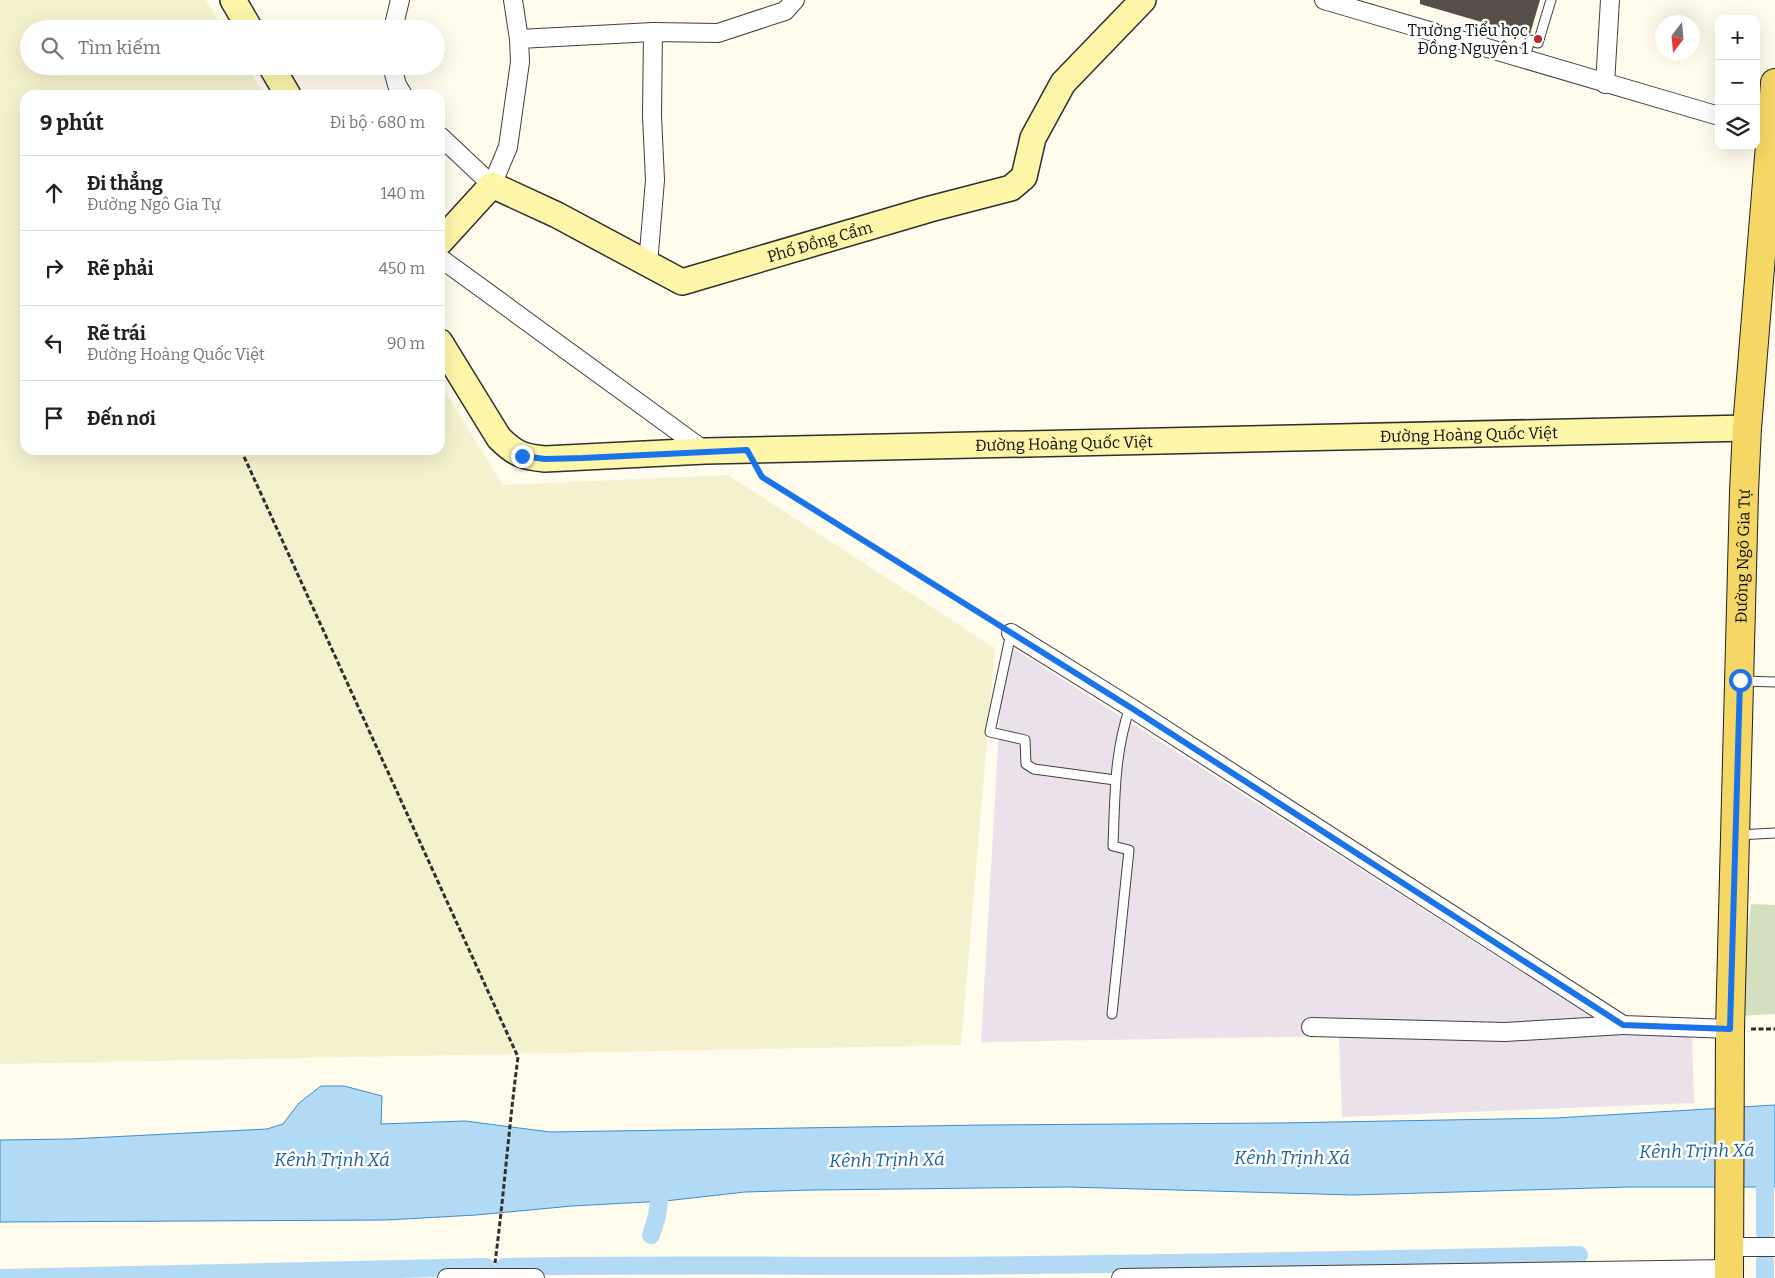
<!DOCTYPE html>
<html lang="vi">
<head>
<meta charset="utf-8">
<style>
	body { margin:0; font-family:Bitter,serif; background:#f2f2f2; color:#202124 }
	.controls { position:absolute; right:15px; top:15px; display:grid; overflow:hidden; border-radius:10px; box-shadow:0 5px 20px #0002 }
	.controls button { width:45px; height:45px; display:grid; place-items:center; padding:0; border:0; border-bottom:1px solid #e0e0e0; background:#fff; color:#202124; font:25px sans-serif }
	.compass { position:absolute; left:1655px; top:15px; width:45px; height:45px; border-radius:50%; background:#fff; box-shadow:0 5px 20px #0002; rotate:196deg }
	.stop { position:absolute; width:15px; height:15px; margin:-11px; border:4px solid #1a73e8; border-radius:50%; background:#fff }
	.stop.end { background:#1a73e8; border-color:#fff; box-shadow:0 1px 5px #0008 }
	.list { margin:0; padding:0; list-style:none }
	h2 { display:flex; justify-content:space-between; align-items:center; height:65px; margin:0; padding:0 20px; font-size:21px }
	h2 small { font-size:16px; font-weight:400; color:#757577 }
	.list li { display:grid; grid-template-columns:32px 1fr auto; gap:15px; align-items:center; box-sizing:border-box; height:75px; padding:0 20px; border-top:1px solid #e0e0e0 }
	.list b { display:block; font-size:19px; white-space:nowrap }
	.list p { margin:0; font-size:16px; white-space:nowrap; color:#757577 }
	.list em { font-size:16px; font-style:normal; color:#757577 }
	.icon { flex:none; width:28px; height:28px; fill:none; stroke:currentColor; stroke-width:2; stroke-linecap:round; stroke-linejoin:round }
	.map { position:relative; flex:none; width:1775px; height:1278px; overflow:hidden }
	.search { position:absolute; background:#fff; box-shadow:0 5px 20px #0002; left:20px; top:20px; width:425px; height:55px; display:flex; align-items:center; gap:12px; box-sizing:border-box; padding:0 18px; border-radius:28px; color:#757577; font-size:19px }
	.panel { position:absolute; background:#fff; box-shadow:0 5px 20px #0002; left:20px; top:90px; width:425px; height:365px; border-radius:15px }
	.map>svg:first-child { display:block }
	.industrial { fill:#ebe1eb }
	.farmland { fill:#f4f2ce }
	.cemetery { fill:#d4dfbf }
	.water { fill:#b3daf4; stroke:#3b8cca }
	.lines { fill:none; stroke-linecap:round; stroke-linejoin:round }
	.canal { stroke:#b3daf4; stroke-width:18 }
	.building { fill:#554e49 }
	.lane-casing { stroke:#404040; stroke-width:11 }
	.street-casing { stroke:#404040; stroke-width:20 }
	.secondary-casing { stroke:#2f2f2f; stroke-width:28 }
	.primary-casing { stroke:#1e1e1e; stroke-width:30 }
	.path { stroke:#2f2f2f; stroke-width:3; stroke-dasharray:5 2.5; stroke-linecap:butt }
	.lane { stroke:#fff; stroke-width:9 }
	.street { stroke:#fff; stroke-width:18 }
	.secondary { stroke:#fdf6a9; stroke-width:25 }
	.primary { stroke:#f5d766; stroke-width:28 }
	.route { stroke:#1a73e8; stroke-width:6 }
	.poi-dot { fill:#b9282a; stroke:#fff; stroke-width:2 }
	.labels { text-anchor:middle; stroke-width:5; stroke-linejoin:round; paint-order:stroke }
	.poi-label { font-size:16px; fill:#0d0d0d; stroke:#fff; text-anchor:end }
	.street-label { font-size:16px; fill:#0d0d0d; stroke:#fff }
	.water-label { font-size:18px; font-style:italic; fill:#195e9b; stroke:#fff }
</style>
</head>
<body>
<div class="map">
<svg width="1775" height="1278" viewBox="0 0 1775 1278">
	<rect width="100%" height="100%" fill="#fffced"/>
	<!-- industrial -->
	<polygon class="industrial" points="1004,642 1617,1033 1692,1034 1694,1103 1342,1117 1339,1036 981,1042"/>
	<!-- farmland -->
	<polygon class="farmland" points="0,0 206,0 224,29 29,29 29,66 246,66 264,95 25,95 25,450 440,450 440,383 503,485 728,475 995,648 961,1045 0,1064"/>
	<!-- cemetery -->
	<polygon class="cemetery" points="1751,904 1775,905 1775,1014 1738,1016"/>
	<!-- water -->
	<polygon class="water" points="321,1086 344,1086 382,1096 381,1124 465,1121 550,1132 985,1125 1280,1123 1556,1118 1775,1105 1775,1187 1629,1187 1354,1195 1069,1187 814,1190 745,1192 665,1201 572,1206 476,1215 386,1220 0,1222 0,1140 70,1139 267,1129 283,1124 299,1103"/>
	<g class="lines">
		<!-- canal -->
		<g class="canal">
			<polyline points="1765,1163 1765,1233"/>
			<polyline points="651,1235 657,1216 662,1179"/>
			<polyline points="1765,1261 1765,1278"/>
			<path d="M 504,1267 C 639,1264 774,1266 909,1266 C 1132,1265 1356,1260 1579,1255"/>
			<polyline points="0,1278 486,1267"/>
		</g>
	</g>
	<!-- building -->
	<polygon class="building" points="1420,0 1540,0 1530,34 1526,35 1420,4"/>
	<g class="lines">
		<!-- lane casing -->
		<g class="lane-casing">
			<g id="lane">
				<polyline points="1524,60 1530,40 1538,43 1551,0"/>
				<polyline points="1011,633 990,732 1025,740 1026,764 1034,769 1115,780"/>
				<polyline points="1743,681 1775,682"/>
				<polyline points="1738,835 1775,833"/>
				<path d="M 1112,1014 L 1129,850 L 1113,846 C 1115,798 1114,753 1130,707"/>
			</g>
		</g>
		<!-- street casing -->
		<g class="street-casing">
			<g id="street">
				<polyline points="1324,0 1719,116"/>
				<polyline points="393,29 400,0"/>
				<polyline points="519,39 653,32 718,33 785,11 795,0"/>
				<polyline points="392,66 397,85 403,95"/>
				<polyline points="1605,84 1610,0"/>
				<polyline points="440,136 492,185 508,147 520,62 519,39 513,0"/>
				<polyline points="440,258 705,451"/>
				<polyline points="648,264 655,180 652,116 653,32"/>
				<polyline points="1011,633 1133,709 1623,1025 1730,1029"/>
				<polyline points="1311,1027 1505,1032 1623,1025"/>
				<polyline points="1729,1247 1775,1247"/>
				<polyline points="447,1278 535,1278"/>
				<polyline points="1121,1278 1729,1269"/>
			</g>
		</g>
		<!-- secondary casing -->
		<g class="secondary-casing">
			<g id="secondary">
				<polyline points="233,0 250,29"/>
				<polyline points="271,66 288,95"/>
				<path id="s1" d="M 440,242 L 492,185 L 557,215 L 682,282 L 930,209 L 1011,188 L 1024,177 L 1033,138 L 1063,83 L 1143,0"/>
				<path id="s2" d="M 440,342 L 499,438 C 515,454 523,457 545,459 L 705,451 L 1747,428"/>
			</g>
		</g>
		<!-- primary casing -->
		<g class="primary-casing">
			<g id="primary">
				<path id="s3" d="M 1729,1278 L 1730,1029 L 1744,492 L 1747,428 L 1775,83"/>
			</g>
		</g>
		<!-- path -->
		<g class="path">
			<path d="M 241,450 L 518,1057 C 509,1125 504,1194 495,1263"/>
			<polyline points="758,470 762,477 998,625"/>
			<polyline points="1751,1029 1775,1029"/>
		</g>
		<!-- lane -->
		<use href="#lane" class="lane"/>
		<!-- street -->
		<use href="#street" class="street"/>
		<!-- secondary -->
		<use href="#secondary" class="secondary"/>
		<!-- primary -->
		<use href="#primary" class="primary"/>
	</g>
	<g class="lines">
		<!-- route -->
		<polyline class="route" points="522,456 545,459 583,458 747,450 762,477 1133,709 1623,1025 1730,1029 1740,680"/>
	</g>
	<!-- markers -->
	<circle class="poi-dot" cx="1538" cy="39" r="5"/>
	<g class="labels">
		<!-- poi labels -->
		<g class="poi-label">
			<text x="1528" y="36">Trường Tiểu học<tspan x="1528" dy="18">Đồng Nguyên 1</tspan></text>
		</g>
		<!-- street labels -->
		<g class="street-label">
			<text dy="6" stroke="none"><textPath href="#s1" startOffset="434">Phố Đồng Cẩm</textPath></text>
			<text dy="6" stroke="none"><textPath href="#s2" startOffset="1089">Đường Hoàng Quốc Việt</textPath></text>
			<text dy="6" stroke="none"><textPath href="#s2" startOffset="684">Đường Hoàng Quốc Việt</textPath></text>
			<text dy="6" stroke="none"><textPath href="#s3" startOffset="722">Đường Ngô Gia Tự</textPath></text>
		</g>
		<!-- water labels -->
		<g class="water-label">
			<text transform="translate(1697 1151) rotate(-1)" y="6">Kênh Trịnh Xá</text>
			<text x="1292" y="1164">Kênh Trịnh Xá</text>
			<text x="332" y="1166">Kênh Trịnh Xá</text>
			<text transform="translate(887 1160) rotate(-1)" y="6">Kênh Trịnh Xá</text>
		</g>
	</g>
</svg>
<div class="controls">
<button>+</button>
<button>−</button>
<button><svg class="icon" aria-label="layers" viewBox="0 0 24 24"><path d="M12 4l9 5-9 5-9-5zM3 14l9 5 9-5"/></svg></button>
</div>
<svg class="compass" viewBox="-18 -18 36 36"><path d="M0-13l5 13h-10z" fill="#e53935"/><path d="M0 13l5-13h-10z" fill="#757577"/></svg>
<div class="stop" style="left:1740px;top:680px"></div>
<div class="stop end" style="left:522px;top:456px"></div>
<div class="search"><svg class="icon" aria-label="search" viewBox="0 0 24 24"><circle cx="10" cy="10" r="6"/><path d="M15 15l6 6"/></svg>Tìm kiếm</div>
<section class="panel">
<h2>9 phút<small>Đi bộ · 680 m</small></h2>
<ul class="list">
<li><svg class="icon" aria-label="ahead" viewBox="0 0 24 24"><path d="M12 20V5M6 11l6-6 6 6"/></svg><div><b>Đi thẳng</b><p>Đường Ngô Gia Tự</p></div><em>140 m</em></li>
<li><svg class="icon" aria-label="right" viewBox="0 0 24 24"><path d="M7 20v-9h11M14 6l5 5-5 5"/></svg><div><b>Rẽ phải</b></div><em>450 m</em></li>
<li><svg class="icon" aria-label="left" viewBox="0 0 24 24"><path d="M17 20v-9H6M10 6l-5 5 5 5"/></svg><div><b>Rẽ trái</b><p>Đường Hoàng Quốc Việt</p></div><em>90 m</em></li>
<li><svg class="icon" aria-label="arrive" viewBox="0 0 24 24"><path d="M6 21V4h12l-3 4 3 4H6"/></svg><div><b>Đến nơi</b></div></li>
</ul>
</section>
</div>
</body>
</html>
